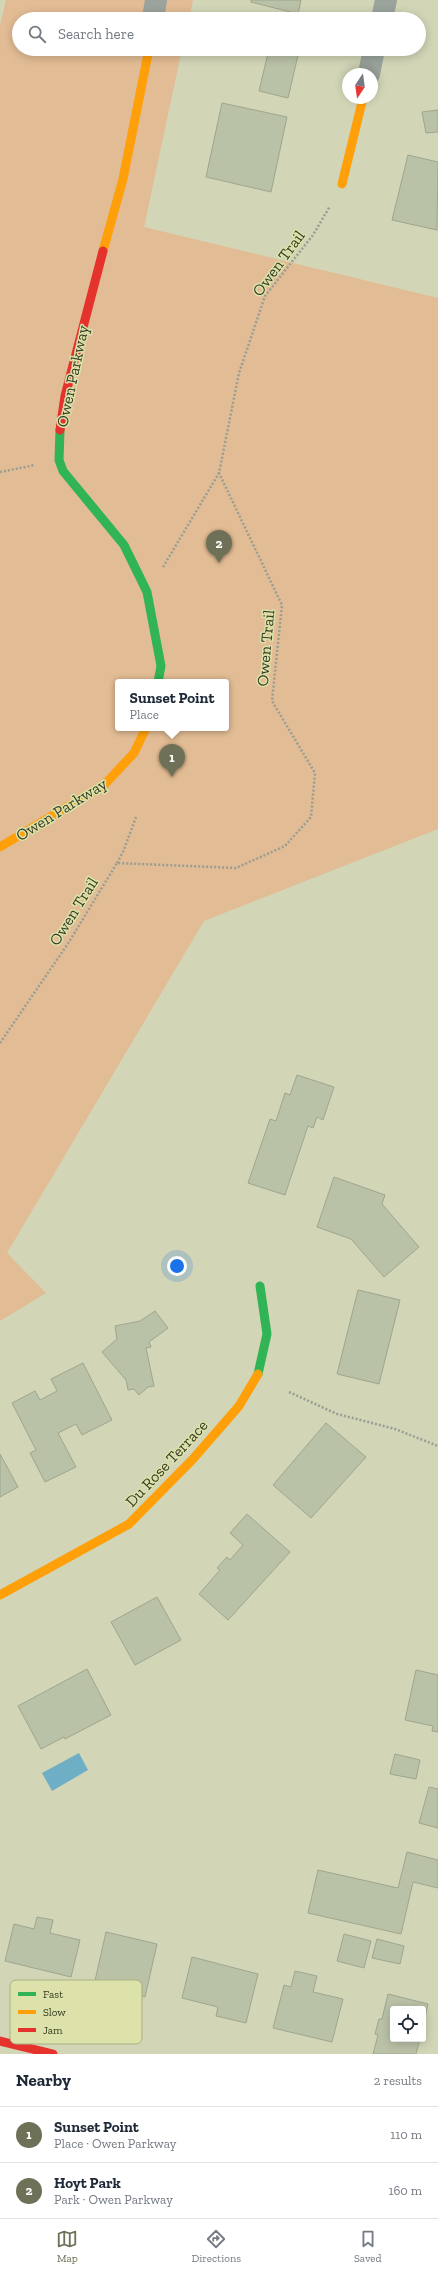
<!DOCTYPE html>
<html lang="en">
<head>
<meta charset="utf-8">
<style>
	body { margin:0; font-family:"Zilla Slab",serif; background:#f2f2f3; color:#1f2937 }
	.controls { position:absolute; right:12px; bottom:12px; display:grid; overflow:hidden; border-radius:4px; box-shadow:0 2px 10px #0003 }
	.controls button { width:36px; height:36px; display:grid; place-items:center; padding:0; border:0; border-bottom:1px solid #e0e1e3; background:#fff; color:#1f2937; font:20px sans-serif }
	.compass { position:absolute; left:342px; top:68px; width:36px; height:36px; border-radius:50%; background:#fff; box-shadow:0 2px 10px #0003; rotate:193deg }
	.you { position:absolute; left:177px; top:1266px; width:14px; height:14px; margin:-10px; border:3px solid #fff; border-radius:50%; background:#1a73e8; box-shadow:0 0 0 6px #1a73e833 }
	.badge { display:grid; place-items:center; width:26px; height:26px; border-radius:50%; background:#6e7157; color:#fff; font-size:13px; font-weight:700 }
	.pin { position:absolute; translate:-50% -33px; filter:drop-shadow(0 1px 2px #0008) }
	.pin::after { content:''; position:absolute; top:21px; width:14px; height:12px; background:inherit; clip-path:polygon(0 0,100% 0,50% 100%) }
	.popup { position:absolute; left:115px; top:679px; width:114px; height:52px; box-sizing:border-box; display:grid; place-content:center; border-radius:4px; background:#fff; filter:drop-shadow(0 1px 3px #0005); font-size:13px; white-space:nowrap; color:#747a83 }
	.popup b { font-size:15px; color:#1f2937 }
	.popup::after { content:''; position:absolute; left:50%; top:100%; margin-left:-8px; border:8px solid transparent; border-top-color:#fff }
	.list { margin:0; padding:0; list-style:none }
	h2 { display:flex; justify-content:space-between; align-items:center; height:52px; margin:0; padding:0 16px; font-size:17px }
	h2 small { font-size:13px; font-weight:400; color:#747a83 }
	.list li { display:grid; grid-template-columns:26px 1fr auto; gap:12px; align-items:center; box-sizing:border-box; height:56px; padding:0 16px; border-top:1px solid #e0e1e3 }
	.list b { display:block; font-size:15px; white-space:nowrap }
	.list p { margin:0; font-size:13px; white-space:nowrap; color:#747a83 }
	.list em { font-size:13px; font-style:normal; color:#747a83 }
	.icon { flex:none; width:22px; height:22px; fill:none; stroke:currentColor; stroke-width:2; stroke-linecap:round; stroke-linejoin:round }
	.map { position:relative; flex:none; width:438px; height:2054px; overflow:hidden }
	.search { position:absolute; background:#fff; box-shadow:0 2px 10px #0003; left:12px; right:12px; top:12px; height:44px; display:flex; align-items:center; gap:10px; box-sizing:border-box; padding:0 14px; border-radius:22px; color:#747a83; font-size:15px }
	.sheet { height:164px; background:#fff }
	nav { display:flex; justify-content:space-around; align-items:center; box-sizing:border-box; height:56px; border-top:1px solid #e0e1e3; background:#fff; font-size:11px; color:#747a83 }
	nav a { display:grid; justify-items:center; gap:2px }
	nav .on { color:#6e7157 }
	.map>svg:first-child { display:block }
	.green { fill:#e2bc94; fill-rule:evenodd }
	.water { fill:#6fafc5 }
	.building { fill:#b9c1a7; stroke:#9fa68f }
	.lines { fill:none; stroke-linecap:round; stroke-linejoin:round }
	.path { stroke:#989e93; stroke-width:2.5; stroke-dasharray:2 2; stroke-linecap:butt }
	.street { stroke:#9ba49c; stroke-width:22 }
	.fast { stroke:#30b455; stroke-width:9 }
	.slow { stroke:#ff9f0a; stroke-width:9 }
	.jam { stroke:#e5322d; stroke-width:9 }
	.labels { text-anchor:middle; stroke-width:3; stroke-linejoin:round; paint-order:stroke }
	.street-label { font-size:16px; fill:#383b24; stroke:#dce2a9 }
	.key { fill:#dce2a9; stroke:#abb081; stroke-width:1 }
	.key-label { font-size:11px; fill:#383b24 }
</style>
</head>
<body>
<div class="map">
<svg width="438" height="2054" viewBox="0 0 438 2054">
	<rect width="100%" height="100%" fill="#d2d5b6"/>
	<!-- green -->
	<path class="green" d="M 6,0 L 193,0 L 189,19 L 19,19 L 19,49 L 182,49 L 144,227 L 438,298 L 438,829 L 204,921 L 7,1253 L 46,1293 L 0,1321 L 0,25 ZM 118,682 L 226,682 L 226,728 L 118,728 Z"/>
	<!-- water -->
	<polygon class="water" points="79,1753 88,1770 52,1791 42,1773"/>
	<!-- building -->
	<g class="building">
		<polygon points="251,0 301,0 298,14 251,2"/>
		<polygon points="269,49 299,51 288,98 259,91"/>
		<polygon points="222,103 287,117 271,192 206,177"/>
		<polygon points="438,110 438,132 426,133 422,112"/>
		<polygon points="408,155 438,162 437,230 392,220"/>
		<polygon points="297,1075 334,1087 323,1120 317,1117 313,1128 308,1126 285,1195 248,1183 270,1119 276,1121 285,1093 290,1095"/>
		<polygon points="334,1177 385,1195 382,1204 419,1247 384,1277 351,1239 317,1227"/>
		<polygon points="358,1290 400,1300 379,1384 337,1374"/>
		<polygon points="155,1311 168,1328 149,1342 151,1347 146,1348 154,1386 148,1387 139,1395 134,1389 128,1390 126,1380 102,1352 117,1339 115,1326 140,1321"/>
		<polygon points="83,1363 112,1420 82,1435 76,1424 58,1433 76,1467 45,1482 30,1453 36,1450 12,1403 35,1391 40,1400 57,1391 51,1379"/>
		<polygon points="326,1423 366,1457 311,1518 273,1485"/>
		<polygon points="0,1454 18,1487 0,1497"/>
		<polygon points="247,1514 290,1552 228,1620 199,1594 220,1570 217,1568 227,1557 230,1560 243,1545 230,1533"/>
		<polygon points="157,1597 181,1640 135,1665 111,1622"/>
		<polygon points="87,1669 111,1715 65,1739 64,1737 41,1749 18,1706"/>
		<polygon points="416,1670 438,1675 438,1732 432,1731 433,1726 405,1720"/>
		<polygon points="395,1754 420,1760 416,1779 390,1774"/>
		<polygon points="429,1787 438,1789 438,1828 419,1823"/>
		<polygon points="407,1852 438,1860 438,1888 413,1882 401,1934 308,1913 318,1870 398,1888"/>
		<polygon points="37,1917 53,1920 50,1933 80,1940 71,1977 5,1961 14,1924 34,1929"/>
		<polygon points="106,1932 157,1944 145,1997 94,1985"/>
		<polygon points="344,1934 371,1941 364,1968 337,1961"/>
		<polygon points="377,1939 404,1946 400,1964 372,1958"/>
		<polygon points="192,1957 258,1974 246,2023 216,2016 218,2007 182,1998"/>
		<polygon points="295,1971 317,1976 313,1992 343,1999 332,2042 273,2028 284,1985 291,1987"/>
		<polygon points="388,1994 428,2004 423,2026 423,2009 393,2009 393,2039 420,2039 416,2054 373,2054 378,2035 375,2034 379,2019 382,2019"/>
	</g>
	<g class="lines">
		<!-- path -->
		<g class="path">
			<polyline points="0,472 35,465"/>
			<polyline points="163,567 219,473"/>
			<polyline points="117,863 123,852 136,817"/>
			<polyline points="0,1043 69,942 117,863 236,868 285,846 311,817 315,773 272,701 282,605 219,473 239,373 265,296 313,235 330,206"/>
			<polyline points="289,1392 337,1414 395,1429 438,1446"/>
		</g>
		<!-- street -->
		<g class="street">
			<polyline points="153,19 156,0"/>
			<polyline points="382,19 386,0"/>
			<polyline points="369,74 374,49"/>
		</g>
		<!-- fast -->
		<g class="fast">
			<polyline points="60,430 59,460 63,471 124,545 147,592 161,666 158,682"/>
			<polyline points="258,1374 267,1334 260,1286"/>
		</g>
		<!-- slow -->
		<g class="slow">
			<polyline points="342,184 363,98"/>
			<polyline points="103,251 123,179 149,49"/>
			<polyline points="0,847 105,784 134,753 146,728"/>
			<polyline points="0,1595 129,1524 193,1459 239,1406 258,1374"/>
		</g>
		<!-- jam -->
		<g class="jam">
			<polyline points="60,430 65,396 103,251"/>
			<polyline points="0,2041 53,2054"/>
		</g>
	</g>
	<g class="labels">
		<!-- street labels -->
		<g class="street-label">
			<text transform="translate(278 263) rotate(-54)" y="6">Owen Trail</text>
			<text transform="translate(72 376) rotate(-78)" y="6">Owen Parkway</text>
			<text transform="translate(265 648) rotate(-85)" y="6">Owen Trail</text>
			<text transform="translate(61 809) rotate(-32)" y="6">Owen Parkway</text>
			<text transform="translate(73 911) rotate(-58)" y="6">Owen Trail</text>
			<text transform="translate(166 1463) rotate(-47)" y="6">Du Rose Terrace</text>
		</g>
	</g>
	<!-- legend -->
	<rect x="10" y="1980" width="132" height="64" rx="6" class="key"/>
	<rect x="18" y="1992" width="18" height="4" fill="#30b455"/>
	<rect x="18" y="2010" width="18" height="4" fill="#ff9f0a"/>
	<rect x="18" y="2028" width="18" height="4" fill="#e5322d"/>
	<g class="key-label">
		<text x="43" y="1998">Fast</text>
		<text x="43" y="2016">Slow</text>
		<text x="43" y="2034">Jam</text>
	</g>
</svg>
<div class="controls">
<button><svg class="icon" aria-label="locate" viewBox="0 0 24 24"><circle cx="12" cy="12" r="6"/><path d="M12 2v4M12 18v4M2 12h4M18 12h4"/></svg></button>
</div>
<svg class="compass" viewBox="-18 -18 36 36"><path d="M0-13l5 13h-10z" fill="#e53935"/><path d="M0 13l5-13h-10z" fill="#747a83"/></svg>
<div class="you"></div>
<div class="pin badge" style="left:172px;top:777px">1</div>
<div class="popup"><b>Sunset Point</b>Place</div>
<div class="pin badge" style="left:219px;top:563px">2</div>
<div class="search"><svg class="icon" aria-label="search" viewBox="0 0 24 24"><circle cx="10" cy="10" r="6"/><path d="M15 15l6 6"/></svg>Search here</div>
</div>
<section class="sheet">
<h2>Nearby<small>2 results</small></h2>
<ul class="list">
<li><span class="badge">1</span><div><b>Sunset Point</b><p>Place · Owen Parkway</p></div><em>110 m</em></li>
<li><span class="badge">2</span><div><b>Hoyt Park</b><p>Park · Owen Parkway</p></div><em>160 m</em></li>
</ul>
</section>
<nav>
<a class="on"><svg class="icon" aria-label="map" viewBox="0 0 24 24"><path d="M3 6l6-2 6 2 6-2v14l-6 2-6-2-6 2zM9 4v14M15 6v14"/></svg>Map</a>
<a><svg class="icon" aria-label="directions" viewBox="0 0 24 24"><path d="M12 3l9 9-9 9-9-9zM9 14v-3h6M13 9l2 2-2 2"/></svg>Directions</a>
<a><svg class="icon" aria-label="saved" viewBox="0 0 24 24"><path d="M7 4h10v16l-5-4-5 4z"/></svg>Saved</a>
</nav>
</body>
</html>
